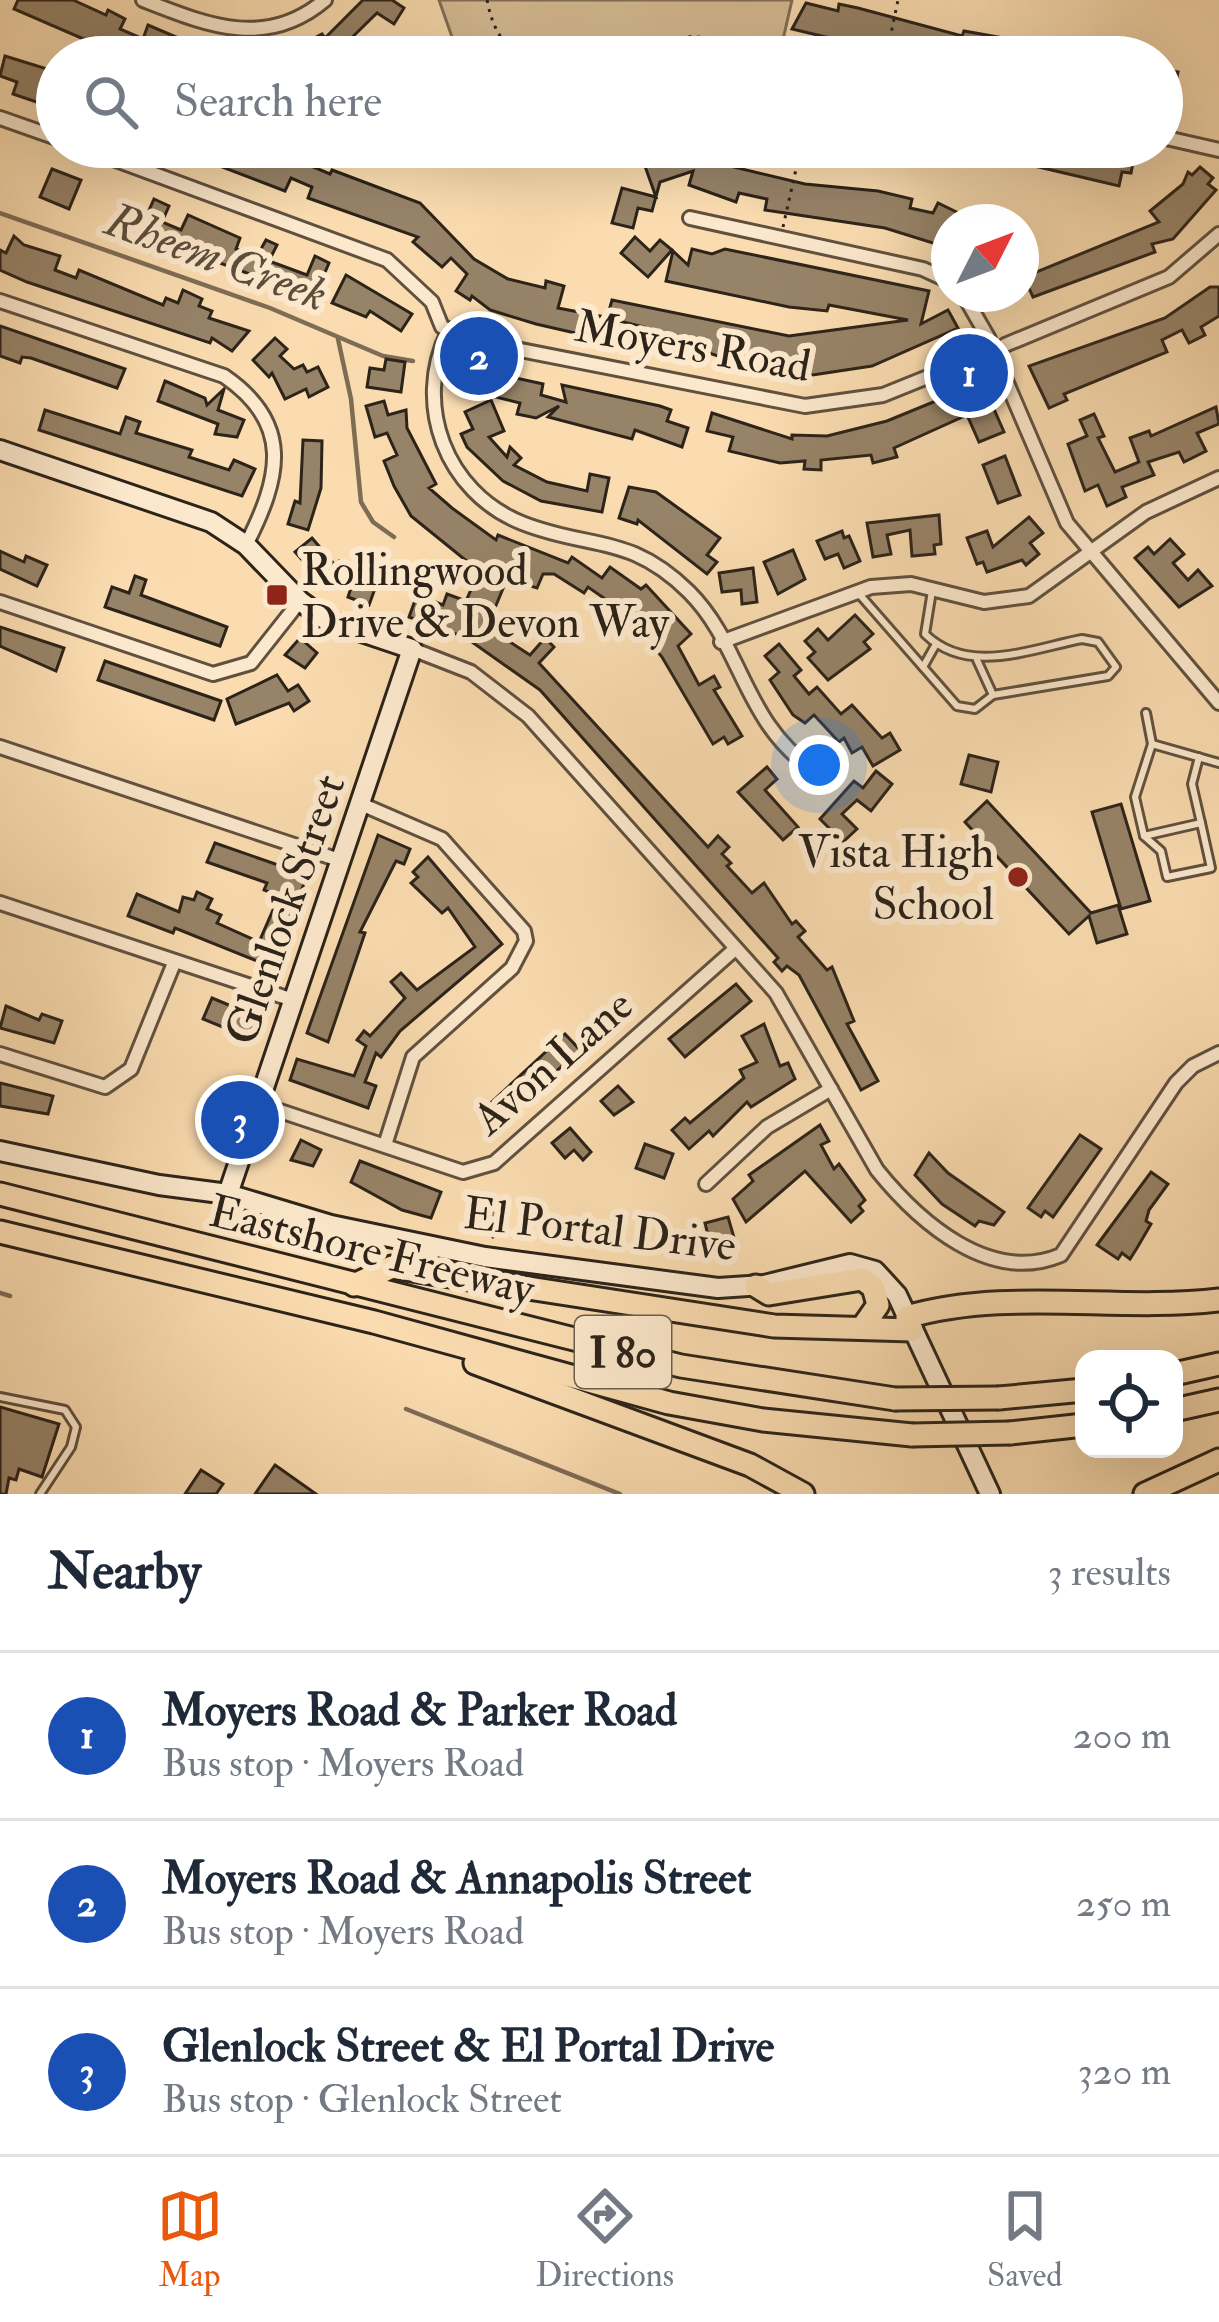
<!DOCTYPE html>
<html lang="en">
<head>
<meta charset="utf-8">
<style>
	body { margin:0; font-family:"IM FELL Double Pica",serif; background:#f6f6f7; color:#1f2937 }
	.controls { position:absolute; right:36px; bottom:36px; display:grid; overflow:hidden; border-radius:24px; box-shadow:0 12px 48px #0002 }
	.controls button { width:108px; height:108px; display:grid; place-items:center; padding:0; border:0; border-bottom:3px solid #e0e1e3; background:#fff; color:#1f2937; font:60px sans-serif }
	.compass { position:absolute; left:931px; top:204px; width:108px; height:108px; border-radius:50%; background:#fff; box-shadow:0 12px 48px #0002; rotate:48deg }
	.you { position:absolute; left:819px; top:765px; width:42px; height:42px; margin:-30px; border:9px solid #fff; border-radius:50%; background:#1a73e8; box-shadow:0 0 0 18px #1a73e833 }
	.badge { display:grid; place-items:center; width:78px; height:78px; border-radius:50%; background:#ea580c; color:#fff; font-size:39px; font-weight:700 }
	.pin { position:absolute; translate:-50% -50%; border:6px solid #fff; box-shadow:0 3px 12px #0006 }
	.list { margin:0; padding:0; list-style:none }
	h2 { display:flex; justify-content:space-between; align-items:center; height:156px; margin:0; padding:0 48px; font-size:51px }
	h2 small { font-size:39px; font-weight:400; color:#747a83 }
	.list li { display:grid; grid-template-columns:78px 1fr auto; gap:36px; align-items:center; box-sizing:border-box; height:168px; padding:0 48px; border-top:3px solid #e0e1e3 }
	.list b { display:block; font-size:45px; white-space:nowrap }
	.list p { margin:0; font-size:39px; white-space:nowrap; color:#747a83 }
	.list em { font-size:39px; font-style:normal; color:#747a83 }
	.icon { flex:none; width:66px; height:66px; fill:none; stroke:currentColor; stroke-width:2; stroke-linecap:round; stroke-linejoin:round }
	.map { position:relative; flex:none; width:1219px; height:1494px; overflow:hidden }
	.search { position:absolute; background:#fff; box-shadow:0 12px 48px #0002; left:36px; right:36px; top:36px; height:132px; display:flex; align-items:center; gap:30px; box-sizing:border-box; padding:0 42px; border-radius:66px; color:#747a83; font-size:45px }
	.sheet { height:660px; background:#fff }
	nav { display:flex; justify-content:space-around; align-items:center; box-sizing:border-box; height:168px; border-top:3px solid #e0e1e3; background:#fff; font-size:33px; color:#747a83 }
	nav a { display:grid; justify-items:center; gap:6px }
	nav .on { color:#ea580c }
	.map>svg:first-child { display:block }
	.green { fill:#d7bd96; stroke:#827058; stroke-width:3 }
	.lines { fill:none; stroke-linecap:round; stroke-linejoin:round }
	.stream { stroke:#7e6c55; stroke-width:4.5 }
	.building { fill:#978368; stroke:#2c2319; stroke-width:3 }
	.lane-casing { stroke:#60513f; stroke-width:12 }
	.street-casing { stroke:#60513f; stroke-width:18 }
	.secondary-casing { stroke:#2c2319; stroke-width:24 }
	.highway-casing { stroke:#2c2319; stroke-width:27 }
	.path { stroke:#2c2319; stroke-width:3; stroke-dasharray:3 6; stroke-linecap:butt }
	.lane { stroke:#fce8cc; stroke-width:6 }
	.street { stroke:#fce8cc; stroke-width:12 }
	.secondary { stroke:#fce8cc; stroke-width:18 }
	.highway { stroke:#fadcb0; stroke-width:21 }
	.highway-bridge-casing { stroke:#2c2319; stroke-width:27; stroke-linecap:butt }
	.highway-bridge { stroke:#fadcb0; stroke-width:21 }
	.poi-dot { fill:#8f2418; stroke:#fce8cc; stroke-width:4.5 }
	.labels { text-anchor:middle; stroke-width:12; stroke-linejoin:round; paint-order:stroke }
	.shield { fill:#fce8cc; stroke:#6a5e4f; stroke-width:3 }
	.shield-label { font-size:42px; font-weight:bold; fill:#2c2319 }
	.street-label { font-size:45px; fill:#2c2319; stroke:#fce8cc }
	.poi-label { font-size:45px; fill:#2c2319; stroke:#fce8cc; text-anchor:start }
	.water-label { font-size:48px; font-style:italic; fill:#5c4e3c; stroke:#fce8cc }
</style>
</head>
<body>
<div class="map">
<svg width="1219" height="1494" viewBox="0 0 1219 1494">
	<rect width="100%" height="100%" fill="#fadcb0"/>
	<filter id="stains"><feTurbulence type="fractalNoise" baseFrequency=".00167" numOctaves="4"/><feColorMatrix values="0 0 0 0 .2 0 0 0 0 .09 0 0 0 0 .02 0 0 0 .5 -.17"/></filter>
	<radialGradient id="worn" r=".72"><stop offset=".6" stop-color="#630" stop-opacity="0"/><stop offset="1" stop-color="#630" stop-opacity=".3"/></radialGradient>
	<!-- green -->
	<polygon class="green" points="439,0 792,0 779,57 459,57"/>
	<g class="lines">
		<!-- stream -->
		<g class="stream">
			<polyline points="0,213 270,308 383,356 413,361"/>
			<polyline points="338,339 351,399 361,502 373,522 394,537"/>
			<polyline points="0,1293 10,1296"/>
			<polyline points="406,1409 620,1494"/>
		</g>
	</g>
	<!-- building -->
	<g class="building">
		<polygon points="18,0 73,0 106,15 108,10 125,19 120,29 143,39 148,25 223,57 137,57 111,46 109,50 14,9"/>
		<polygon points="363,0 392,0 404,8 394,24 377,13 332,57 279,57 322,34 325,38"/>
		<polygon points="806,3 838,11 839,4 858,8 962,36 964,31 1027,42 1070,53 1070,57 910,57 792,29"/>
		<polygon points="5,56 57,72 57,109 13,94 17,82 0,76"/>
		<polygon points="1162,69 1178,72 1167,124 1162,123"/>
		<polygon points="170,147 283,147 280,153 330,174 332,170 420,203 474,259 508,279 545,288 546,281 564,286 558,308 605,317 601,339 536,324 490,310 472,296 470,300 456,291 467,274 451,258 442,267 413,242 418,237 308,198 312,187 291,178 285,191"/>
		<polygon points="665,147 672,159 684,155 805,184 878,191 912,199 910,208 933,213 938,203 977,222 949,222 949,236 942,232 936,244 885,228 765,210 767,199 739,193 736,202 689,185 693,171 660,182 652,211 638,208 633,228 612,223 622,188 656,197 641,155"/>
		<polygon points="919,147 1089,147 1135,152 1131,173 1122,172 1119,186 967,150 965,162 919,152"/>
		<polygon points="1200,167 1213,178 1208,184 1216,190 1173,239 1152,244 1155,252 1033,297 1024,277 1159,222 1150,211 1183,184 1188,172 1192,175"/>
		<polygon points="52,169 81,180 69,209 40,197"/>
		<polygon points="154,199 169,206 162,222 181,230 188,215 240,238 236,249 257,256 266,240 277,245 269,261 307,275 315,256 329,263 314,298 139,233"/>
		<polygon points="14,236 24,245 60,256 55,270 76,278 79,270 163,305 166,298 178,303 183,290 202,299 199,306 212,311 209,318 249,331 232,351 212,338 210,343 27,282 0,270 0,250 6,253"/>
		<polygon points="635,237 650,251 660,240 672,250 648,277 621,253"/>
		<polygon points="692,249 712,254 725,249 929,291 921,324 948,310 958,328 872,366 806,376 758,369 709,353 706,360 672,351 641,342 644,327 607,318 612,300 789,336 908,320 829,305 827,311 789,307 666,281 673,251 688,265"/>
		<polygon points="346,275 412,314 401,331 370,311 366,317 332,303"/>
		<polygon points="1210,287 1219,287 1219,316 1201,327 1205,335 1189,343 1182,330 1162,340 1167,352 1064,394 1067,400 1049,408 1029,366 1165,318"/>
		<polygon points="0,326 125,369 117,388 31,358 22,357 20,363 0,356"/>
		<polygon points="275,338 287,349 280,356 294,369 303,365 307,372 318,367 328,387 309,397 306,389 285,399 272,373 269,377 253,360"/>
		<polygon points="386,359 405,362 401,392 367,387 370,368 384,370"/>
		<polygon points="462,366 543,384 541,395 566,402 562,385 660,406 671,410 667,421 688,428 682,447 635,430 632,439 548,417 559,406 536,418 517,414 520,403 459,388"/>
		<polygon points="165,381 205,398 207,405 224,389 218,410 244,420 237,437 215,434 218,424 158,401"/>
		<polygon points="982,382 1004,432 979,442 967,415 894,448 897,457 873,463 871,455 821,460 821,470 804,469 805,461 780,463 729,451 733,437 707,431 712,413 792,439 792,435 827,436 887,421"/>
		<polygon points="491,400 504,431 489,437 507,457 510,447 521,458 514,465 547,482 587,491 590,474 609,478 602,512 541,501 503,481 467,447 461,434 473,429 465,412"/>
		<polygon points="384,401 388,415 406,410 407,428 436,484 429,488 452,508 496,540 498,535 568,563 572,557 602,578 610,567 641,589 646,585 691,634 678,646 699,685 714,676 720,687 714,690 742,736 728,744 724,737 713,744 662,657 644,636 653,628 622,602 618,608 588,587 584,593 554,574 543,574 537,588 507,579 487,627 530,655 545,638 554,647 539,663 708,847 718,836 729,847 722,854 731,863 727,866 752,893 764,883 792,924 796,921 805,931 798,937 827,970 832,967 854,1021 847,1024 878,1081 861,1090 799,975 787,966 782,971 774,962 778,958 540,690 465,637 409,617 417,595 443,605 447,594 466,601 479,571 411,516 394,486 384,461 397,455 387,433 375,437 366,406"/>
		<polygon points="1216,407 1219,424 1197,433 1206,451 1184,462 1179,452 1148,462 1154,475 1122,487 1126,497 1107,506 1098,485 1085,491 1068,444 1087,436 1080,420 1094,414 1104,436 1098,438 1115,472 1139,462 1130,438 1149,431 1151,436"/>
		<polygon points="45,410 120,434 126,417 140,422 136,433 192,450 189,457 229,470 234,460 255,469 242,496 39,430"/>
		<polygon points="303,440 322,441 321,488 308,530 288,524 295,501 300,503"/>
		<polygon points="1005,456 1020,495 998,503 983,465"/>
		<polygon points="629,487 656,492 720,538 707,555 717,562 707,574 638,520 637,524 619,518"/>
		<polygon points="939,515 941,544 934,545 935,554 912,556 910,530 887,535 891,554 873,557 867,523"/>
		<polygon points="1029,517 1043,533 1030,543 1039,554 1026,565 1022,560 987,572 983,562 977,564 967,538 987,531 993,547"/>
		<polygon points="842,531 844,538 849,536 860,561 844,568 838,554 825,559 817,541"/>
		<polygon points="312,538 335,565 339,561 348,569 328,589 295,552"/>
		<polygon points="1170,539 1184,554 1173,563 1188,580 1198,570 1212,586 1179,607 1135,558 1148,547 1154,554"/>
		<polygon points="793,550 805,579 778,594 764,562"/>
		<polygon points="0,551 24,562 26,556 47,565 37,586 0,569"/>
		<polygon points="753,568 757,602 742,604 741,590 722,592 719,573"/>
		<polygon points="355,575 377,583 369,605 348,597"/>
		<polygon points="135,576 146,580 141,595 227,627 220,646 105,607 112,587 129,593"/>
		<polygon points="855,615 873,634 864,642 870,649 828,680 808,658 815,652 805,641 818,629 828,640"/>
		<polygon points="0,627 64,648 56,671 0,646"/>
		<polygon points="300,638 317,653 305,668 285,655"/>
		<polygon points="779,644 801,670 794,676 809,694 817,687 841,714 852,705 882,738 890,733 900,750 873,766 862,747 852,753 844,738 839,742 814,715 805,723 793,715 770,680 779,672 765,656"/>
		<polygon points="105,661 221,701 214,720 98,680"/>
		<polygon points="277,675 288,691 298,685 309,701 294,711 289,703 236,724 227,699"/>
		<polygon points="969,755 998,762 991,792 961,784"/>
		<polygon points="767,767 777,779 765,790 798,827 783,840 738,792"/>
		<polygon points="876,771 892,784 871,811 857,800 842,814 857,829 843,842 820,819 854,781 863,788"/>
		<polygon points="987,801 1091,913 1118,905 1127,934 1097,943 1089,916 1069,934 965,822"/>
		<polygon points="1121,804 1150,901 1121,909 1092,812"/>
		<polygon points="378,835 410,849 404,864 396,861 360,932 365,933 328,1042 307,1033"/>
		<polygon points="215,843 307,875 274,968 175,928 173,933 128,916 137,894 179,912 183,897 194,900 197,892 212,899 207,909 221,915 217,923 259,942 279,896 264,890 267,883 207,862"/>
		<polygon points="428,857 502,944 400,1031 381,1057 376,1053 365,1082 376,1086 368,1108 290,1080 297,1059 354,1076 366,1046 357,1040 364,1031 370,1036 405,998 391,982 401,973 417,990 475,947 448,908 442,913 411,883 418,877 413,872"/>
		<polygon points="736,984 751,1001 685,1057 669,1039"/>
		<polygon points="212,998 262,1019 254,1040 203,1019"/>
		<polygon points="6,1006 39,1020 42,1014 62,1021 54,1043 0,1028"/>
		<polygon points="764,1024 780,1066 788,1063 795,1079 751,1107 747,1102 713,1136 709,1131 689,1149 672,1130 685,1118 690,1123 744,1078 740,1070 757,1062 742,1036"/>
		<polygon points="565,1034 580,1050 495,1126 482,1111"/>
		<polygon points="0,1083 53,1096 48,1114 0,1106"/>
		<polygon points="618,1086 633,1102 614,1115 601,1101"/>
		<polygon points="820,1125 829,1141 821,1145 834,1169 839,1164 865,1200 859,1206 863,1211 851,1222 805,1171 746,1222 733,1199 753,1181 749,1175"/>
		<polygon points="570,1128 591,1152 583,1160 574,1150 565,1158 552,1143"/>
		<polygon points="1080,1135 1101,1149 1053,1217 1045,1211 1041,1217 1028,1208"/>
		<polygon points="301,1140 321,1150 313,1166 291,1160"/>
		<polygon points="645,1144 673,1154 664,1178 636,1168"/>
		<polygon points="929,1153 948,1173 1004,1212 994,1225 979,1221 975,1226 942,1204 915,1175"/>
		<polygon points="360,1161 441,1192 431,1218 402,1210 351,1182"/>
		<polygon points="1151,1172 1168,1184 1149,1210 1146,1221 1151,1224 1137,1248 1130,1259 1122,1253 1118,1259 1097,1245"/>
		<polygon points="498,1198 507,1229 493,1237 478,1210"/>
		<polygon points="728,1217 735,1241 711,1247 705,1223"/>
		<polygon points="0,1407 59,1424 42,1477 19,1469 16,1480 9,1478 6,1494 0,1494"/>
		<polygon points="275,1465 316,1494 255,1494"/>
		<polygon points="201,1470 223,1484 216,1494 185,1494"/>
	</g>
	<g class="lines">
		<!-- lane casing -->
		<g class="lane-casing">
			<g id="lane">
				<path d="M 860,595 L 957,706 L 975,709 L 993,695 L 1108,676 L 1116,667 L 1098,642 L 1082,639 C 1030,649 968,676 925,634 L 932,591"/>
				<polyline points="977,660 993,695"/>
				<polyline points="923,667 936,644"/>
				<polyline points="1146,713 1152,744"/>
				<polyline points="1199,757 1192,784 1201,823 1144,836 1135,797 1152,744 1219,763"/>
				<polyline points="1144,836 1161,851 1167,877 1211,868 1201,823"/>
				<polyline points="0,1397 65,1410 76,1427 71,1447 40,1494"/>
			</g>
		</g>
		<!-- street casing -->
		<g class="street-casing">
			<g id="street">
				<path d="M 143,0 C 207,25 266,50 325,0"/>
				<polyline points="0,118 57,138"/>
				<polyline points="1162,137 1219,150"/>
				<polyline points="81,147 387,260 432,302 442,327 485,343 805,406 883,395 982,355"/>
				<polyline points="690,218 923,269 949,281"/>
				<polyline points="963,294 989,339"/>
				<path d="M 0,301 L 224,376 C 294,424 280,478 246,545"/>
				<path d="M 448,332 C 413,404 445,492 522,523 C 590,550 629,533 689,592 C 743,646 743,723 815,771"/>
				<polyline points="1005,345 1169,277 1219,234"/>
				<polyline points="998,362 1067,523 1219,703"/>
				<polyline points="0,602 213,674 251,663 300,601"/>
				<polyline points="721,642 871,587 911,584 984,602 1029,596 1146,512 1219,478"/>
				<path d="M 412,649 L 471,672 L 528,716 L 776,993 L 877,1170 C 919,1222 990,1285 1061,1255 L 1176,1083 L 1193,1066 L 1219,1053"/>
				<polyline points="0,747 342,861"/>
				<polyline points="361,804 442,839 524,931 526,941 512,968 413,1057 385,1145"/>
				<polyline points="0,903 293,1000"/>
				<polyline points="0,1054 105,1087 131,1069 174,963"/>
				<polyline points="259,1104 463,1172 494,1163 735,949"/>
				<polyline points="706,1184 767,1127 831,1089"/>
			</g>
		</g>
		<!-- secondary casing -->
		<g class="secondary-casing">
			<g id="secondary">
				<polyline points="0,450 211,522 246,545 300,601 326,620 412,649 228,1194"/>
				<polyline points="0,1151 159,1185 228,1194 331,1225 485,1257 718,1288 764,1285 850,1264 875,1271 897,1295 990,1494"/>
			</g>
		</g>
		<!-- highway casing -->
		<g class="highway-casing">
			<g id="highway">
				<polyline points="0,1194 681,1366 895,1399"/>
				<polyline points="0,1232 374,1322 669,1403 763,1420 912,1435"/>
				<polyline points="354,1285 392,1267 774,1326 912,1330"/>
				<polyline points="756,1286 769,1294 862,1279 873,1287 878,1305 862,1328"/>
				<path d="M 907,1317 C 1007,1288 1115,1312 1219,1300"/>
				<polyline points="475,1363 750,1465 803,1494"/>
				<polyline points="1174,1374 1219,1364"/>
				<polyline points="999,1398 1084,1390"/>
				<polyline points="1174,1410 1219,1400"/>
				<polyline points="1010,1433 1084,1425"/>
				<polyline points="1145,1494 1219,1460"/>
			</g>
		</g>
		<!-- path -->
		<g class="path">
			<path d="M 487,0 C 492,25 500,44 523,57"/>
			<polyline points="555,57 695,36 777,57"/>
			<polyline points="886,57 898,0"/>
			<polyline points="783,227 801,147"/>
		</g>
		<!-- lane -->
		<use href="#lane" class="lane"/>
		<!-- street -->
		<use href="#street" class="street"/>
		<!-- secondary -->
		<use href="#secondary" class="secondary"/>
		<!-- highway -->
		<use href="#highway" class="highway"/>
		<!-- highway-bridge casing -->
		<g class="highway-bridge-casing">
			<g id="highway-bridge">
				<polyline points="895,1399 999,1398"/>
				<polyline points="912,1435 1010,1433"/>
			</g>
		</g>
		<!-- highway-bridge -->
		<use href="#highway-bridge" class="highway-bridge"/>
	</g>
	<!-- markers -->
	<g class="poi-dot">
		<rect x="265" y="583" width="24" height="24" rx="6"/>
		<circle cx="1018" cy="877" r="12"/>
	</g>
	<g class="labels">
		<!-- shield labels -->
		<rect class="shield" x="575" y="1316" width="96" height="72" rx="9"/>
		<g class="shield-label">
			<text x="623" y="1367">I 80</text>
		</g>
		<!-- street labels -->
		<g class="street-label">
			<text transform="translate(693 345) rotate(10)" y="16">Moyers Road</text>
			<text transform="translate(284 909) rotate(-71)" y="16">Glenlock Street</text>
			<text transform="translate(552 1061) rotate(-41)" y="16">Avon Lane</text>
			<text transform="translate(600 1228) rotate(7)" y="16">El Portal Drive</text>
			<text transform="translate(372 1249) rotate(14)" y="16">Eastshore Freeway</text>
		</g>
		<!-- poi labels -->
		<g class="poi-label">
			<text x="301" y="585">Rollingwood<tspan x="301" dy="52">Drive &amp; Devon Way</tspan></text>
			<text x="994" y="867" text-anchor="end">Vista High<tspan x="994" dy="52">School</tspan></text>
		</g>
		<!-- water labels -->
		<g class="water-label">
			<text transform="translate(217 256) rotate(20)" y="17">Rheem Creek</text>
		</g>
	</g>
	<rect width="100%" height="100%" filter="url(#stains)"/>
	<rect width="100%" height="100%" fill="url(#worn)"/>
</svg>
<div class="controls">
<button><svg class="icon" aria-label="locate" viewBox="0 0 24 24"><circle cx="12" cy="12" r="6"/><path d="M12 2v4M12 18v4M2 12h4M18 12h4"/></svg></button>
</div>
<svg class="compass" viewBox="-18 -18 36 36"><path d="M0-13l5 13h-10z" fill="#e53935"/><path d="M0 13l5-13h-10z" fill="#747a83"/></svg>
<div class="you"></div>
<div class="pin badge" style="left:969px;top:373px;background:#1a4fb4">1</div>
<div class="pin badge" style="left:479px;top:356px;background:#1a4fb4">2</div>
<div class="pin badge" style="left:240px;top:1120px;background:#1a4fb4">3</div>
<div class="search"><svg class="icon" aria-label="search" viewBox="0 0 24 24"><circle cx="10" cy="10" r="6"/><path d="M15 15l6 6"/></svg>Search here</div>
</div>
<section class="sheet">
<h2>Nearby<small>3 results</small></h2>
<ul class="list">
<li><span class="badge" style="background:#1a4fb4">1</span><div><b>Moyers Road &amp; Parker Road</b><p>Bus stop · Moyers Road</p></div><em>200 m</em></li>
<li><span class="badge" style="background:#1a4fb4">2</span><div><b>Moyers Road &amp; Annapolis Street</b><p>Bus stop · Moyers Road</p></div><em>250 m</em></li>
<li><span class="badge" style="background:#1a4fb4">3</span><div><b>Glenlock Street &amp; El Portal Drive</b><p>Bus stop · Glenlock Street</p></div><em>320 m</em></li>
</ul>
</section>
<nav>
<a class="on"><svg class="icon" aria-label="map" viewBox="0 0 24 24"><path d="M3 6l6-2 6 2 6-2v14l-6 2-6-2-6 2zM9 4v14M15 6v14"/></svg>Map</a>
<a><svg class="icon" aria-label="directions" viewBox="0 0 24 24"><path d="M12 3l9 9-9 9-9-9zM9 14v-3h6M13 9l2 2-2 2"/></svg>Directions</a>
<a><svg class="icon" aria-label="saved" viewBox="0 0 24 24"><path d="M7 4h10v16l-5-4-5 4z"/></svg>Saved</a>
</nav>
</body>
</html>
